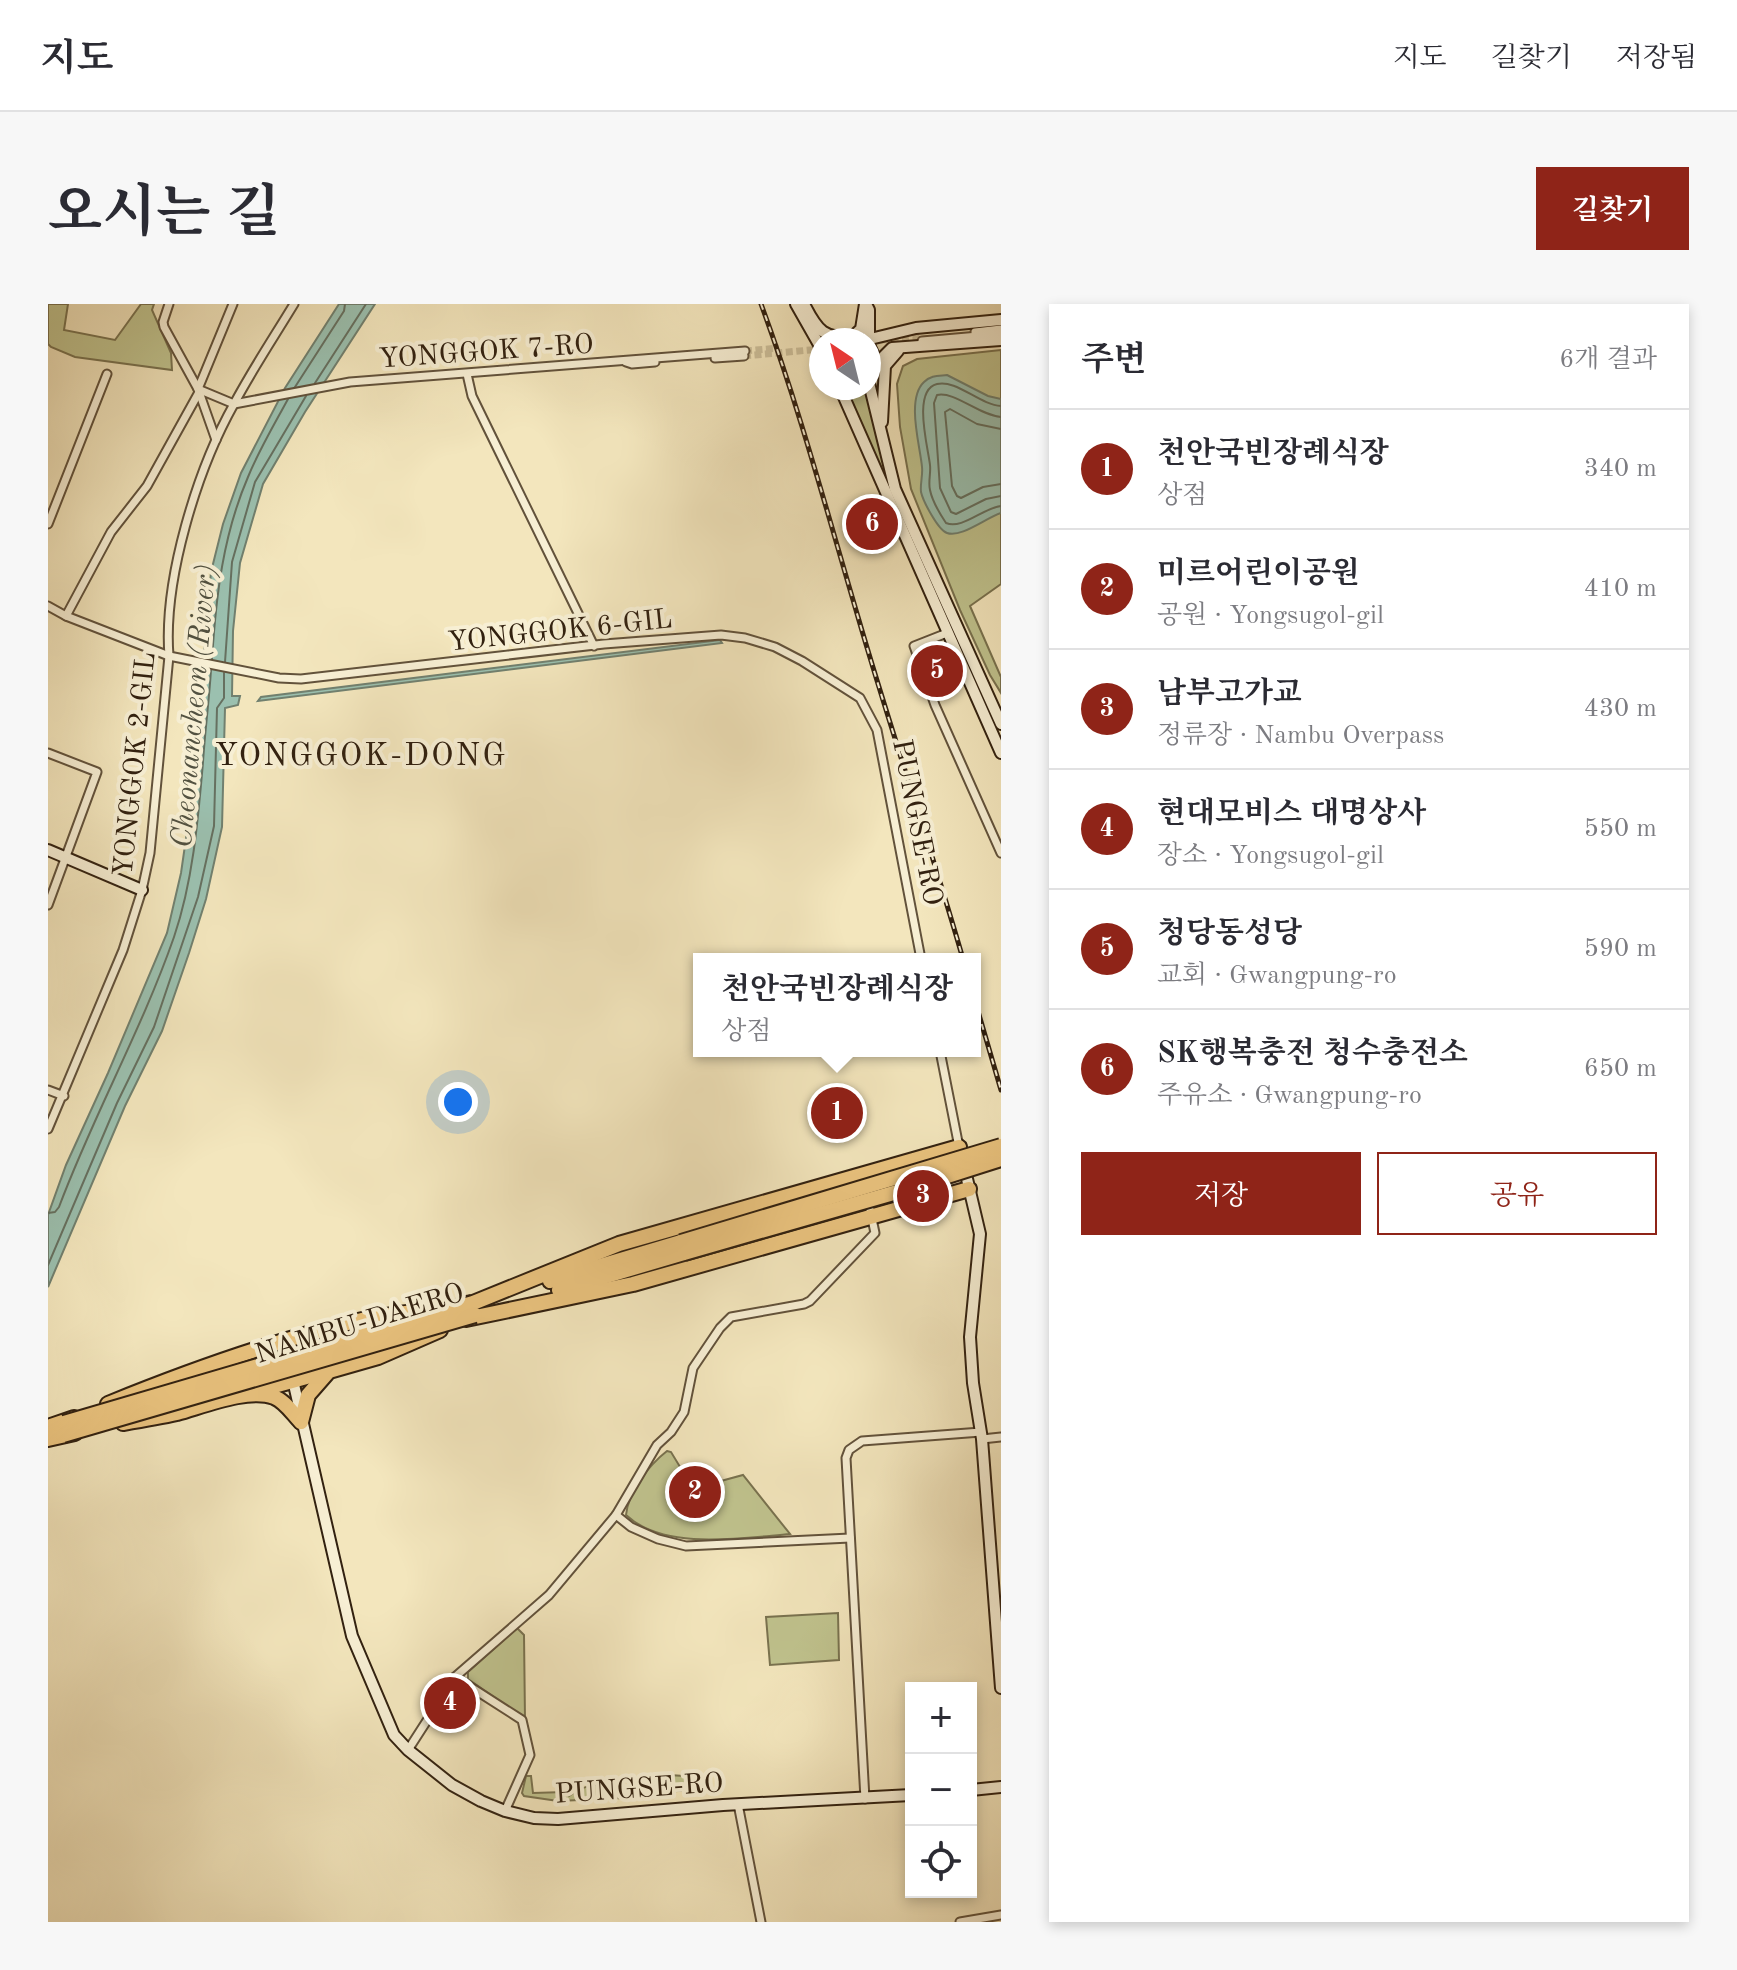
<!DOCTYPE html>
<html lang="ko">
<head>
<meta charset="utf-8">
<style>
	body { margin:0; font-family:"Old Standard TT","Noto Serif KR",serif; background:#f7f7f7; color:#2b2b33 }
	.controls { position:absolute; right:24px; bottom:24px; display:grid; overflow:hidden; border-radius:0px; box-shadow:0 4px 12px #0003 }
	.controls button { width:72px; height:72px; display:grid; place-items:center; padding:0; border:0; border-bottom:2px solid #e1e1e2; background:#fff; color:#2b2b33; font:40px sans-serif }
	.compass { position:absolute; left:761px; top:24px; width:72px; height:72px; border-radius:50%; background:#fff; box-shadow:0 4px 12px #0003; rotate:325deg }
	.you { position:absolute; left:410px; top:798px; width:28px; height:28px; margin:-20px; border:6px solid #fff; border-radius:50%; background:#1a73e8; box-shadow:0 0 0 12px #1a73e833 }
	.badge { display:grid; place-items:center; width:52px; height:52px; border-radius:50%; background:#8f2418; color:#fff; font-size:26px; font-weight:700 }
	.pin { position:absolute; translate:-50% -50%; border:4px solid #fff; box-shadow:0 2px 8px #0006 }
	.popup { position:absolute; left:645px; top:649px; width:288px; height:104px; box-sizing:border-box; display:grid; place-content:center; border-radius:0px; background:#fff; filter:drop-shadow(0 2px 6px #0005); font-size:26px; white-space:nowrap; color:#7c7c81 }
	.popup b { font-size:30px; color:#2b2b33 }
	.popup::after { content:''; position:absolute; left:50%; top:100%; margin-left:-16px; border:16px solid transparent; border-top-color:#fff }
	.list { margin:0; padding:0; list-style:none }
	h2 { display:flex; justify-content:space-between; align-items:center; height:104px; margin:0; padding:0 32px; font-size:34px }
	h2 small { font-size:26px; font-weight:400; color:#7c7c81 }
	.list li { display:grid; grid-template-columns:52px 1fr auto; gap:24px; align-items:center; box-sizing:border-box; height:120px; padding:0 32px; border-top:2px solid #e1e1e2 }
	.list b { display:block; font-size:30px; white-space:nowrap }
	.list p { margin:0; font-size:26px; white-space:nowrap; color:#7c7c81 }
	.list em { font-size:26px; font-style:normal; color:#7c7c81 }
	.actions { display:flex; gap:16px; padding:24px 32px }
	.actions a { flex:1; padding:18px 0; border:2px solid #8f2418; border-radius:0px; text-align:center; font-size:28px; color:#8f2418 }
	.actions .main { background:#8f2418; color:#fff }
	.icon { flex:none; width:44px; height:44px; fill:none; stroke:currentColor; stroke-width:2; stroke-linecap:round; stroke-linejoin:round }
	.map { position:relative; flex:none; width:953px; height:1618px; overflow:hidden; border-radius:0px }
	header { display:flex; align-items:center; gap:48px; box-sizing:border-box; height:112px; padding:0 40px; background:#fff; border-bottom:2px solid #e1e1e2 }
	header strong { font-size:38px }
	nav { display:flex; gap:44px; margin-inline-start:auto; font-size:28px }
	.intro { display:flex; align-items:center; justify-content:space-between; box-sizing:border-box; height:192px; padding:0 48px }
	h1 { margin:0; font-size:56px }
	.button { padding:20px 36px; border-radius:0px; background:#8f2418; color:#fff; font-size:28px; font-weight:700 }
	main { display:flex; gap:48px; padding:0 48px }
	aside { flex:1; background:#fff; border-radius:0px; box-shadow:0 4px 12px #0003 }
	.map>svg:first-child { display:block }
	.green { fill:#c0c38e; stroke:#79724f; stroke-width:2 }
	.water { fill:#9bc0af; stroke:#71806f; stroke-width:2 }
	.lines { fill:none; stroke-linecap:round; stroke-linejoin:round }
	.shore { stroke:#667060; stroke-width:2 }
	.street-tunnel { stroke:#ccbf9a; stroke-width:7; stroke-dasharray:7 3.5; stroke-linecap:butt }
	.street-casing { stroke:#62523b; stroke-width:11 }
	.secondary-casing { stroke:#322110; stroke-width:14 }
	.highway-casing { stroke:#322110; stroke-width:18 }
	.street { stroke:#f7efd4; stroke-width:7 }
	.secondary { stroke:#f7efd4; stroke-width:10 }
	.highway { stroke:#eac37e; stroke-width:14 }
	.rail-casing { stroke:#322110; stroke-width:5 }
	.rail { stroke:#f7efd4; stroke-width:2; stroke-dasharray:6; stroke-linecap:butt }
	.highway-bridge-casing { stroke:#322110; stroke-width:18; stroke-linecap:butt }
	.highway-bridge { stroke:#eac37e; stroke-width:14 }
	.labels { text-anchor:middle; stroke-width:8; stroke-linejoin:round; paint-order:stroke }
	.street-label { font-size:28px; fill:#322110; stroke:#f7efd4 }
	.water-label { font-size:30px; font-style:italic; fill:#525140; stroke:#f7efd4 }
	.quarter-label { font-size:32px; letter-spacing:2px; fill:#322110; stroke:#f7efd4 }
</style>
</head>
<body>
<header>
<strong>지도</strong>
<nav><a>지도</a><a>길찾기</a><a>저장됨</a></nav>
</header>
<div class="intro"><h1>오시는 길</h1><a class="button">길찾기</a></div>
<main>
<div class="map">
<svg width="953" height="1618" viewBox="0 0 953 1618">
	<rect width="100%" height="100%" fill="#f3e6bd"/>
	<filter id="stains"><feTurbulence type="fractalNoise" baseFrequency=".0025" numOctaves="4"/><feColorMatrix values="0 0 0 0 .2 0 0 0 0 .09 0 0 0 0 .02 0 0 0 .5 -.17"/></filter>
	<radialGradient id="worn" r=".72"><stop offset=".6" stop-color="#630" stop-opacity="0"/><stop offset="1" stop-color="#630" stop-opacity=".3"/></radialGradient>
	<!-- green -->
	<g class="green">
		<polygon points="0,0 20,0 16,26 67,36 93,0 106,0 104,6 123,49 124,66 27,53 3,43 0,40"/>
		<polygon points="953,46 953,280 922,302 953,373 953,389 942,371 912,306 863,185 852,123 849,80 855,62 869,55"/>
		<polygon points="798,84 819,84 840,183"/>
		<path d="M 619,1147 L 623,1148 L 643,1181 L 651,1183 L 695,1171 L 742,1230 C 694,1234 616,1247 578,1211 C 580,1188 601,1161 619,1147 Z"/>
		<polygon points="790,1309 791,1356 722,1361 718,1313"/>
		<polygon points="469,1324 476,1331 477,1415 420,1375 420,1368"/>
		<path d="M 606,1470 L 636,1472 L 651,1486 L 607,1488 L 576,1494 L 510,1497 L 476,1492 L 474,1489 L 478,1472 L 483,1472 L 485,1489 L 517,1488 L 521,1492 C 538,1479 564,1475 585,1485 Z"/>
	</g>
	<!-- water -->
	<g class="water">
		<polygon points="291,0 327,0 257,108 215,180 192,259 185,327 184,392 192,392 190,401 177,404 174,523 158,595 141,649 114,727 77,802 0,983 0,911 18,861 60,769 119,629 133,569 142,507 163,268 175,220 193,169 237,84"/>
		<path d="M 899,71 L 940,92 L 953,95 L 953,209 C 936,215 913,234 899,229 C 890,226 875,197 873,188 C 872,180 875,171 874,163 C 872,141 858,95 876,78 C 883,71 891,72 899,71 Z"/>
		<polygon points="672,336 674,339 210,397 213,393"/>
	</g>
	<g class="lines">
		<!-- shore -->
		<g class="shore">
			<polyline points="267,79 318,0"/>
			<polyline points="247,83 296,7 297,0"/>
			<path d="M 953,102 C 932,101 908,75 889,80 C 864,86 880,143 882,161 C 883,169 880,178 882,186 C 884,196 892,210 898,219 C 914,226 935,204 953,202"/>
			<path d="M 953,113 C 930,111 907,87 889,91 L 886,99 L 892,184 L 903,208 L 908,210 L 938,195 L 953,192"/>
			<polyline points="953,125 929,120 902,105 897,108 904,182 909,192 913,194 935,183 953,180"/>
			<path d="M 164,355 C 168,292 175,231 200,173 C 211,146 226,121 240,95"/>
			<polyline points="177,358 184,258 207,178 258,92"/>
			<path d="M 0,909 L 7,908 L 11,903 C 45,812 94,725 126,633 C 145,577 150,516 155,458 C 157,427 161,397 163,366"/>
			<polyline points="0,961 69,799 106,723 150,593 166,522 169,404 176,394 176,369"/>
		</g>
		<!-- street-tunnel -->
		<g class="street-tunnel">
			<polyline points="833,36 874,33"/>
			<polyline points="697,47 731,44"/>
			<polyline points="696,52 773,45"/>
		</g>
		<!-- street casing -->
		<g class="street-casing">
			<g id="street">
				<polyline points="121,0 115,18 116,23 150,85 186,100 302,78 697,47"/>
				<polyline points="927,28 953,25"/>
				<polyline points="874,37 953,30"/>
				<polyline points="667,54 696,52"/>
				<polyline points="578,58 584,60 607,58"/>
				<polyline points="419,70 424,92 546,342"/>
				<polyline points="168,136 150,85 185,0"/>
				<polyline points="0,220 59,70"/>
				<polyline points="0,302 18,312 121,352 231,374 253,375 556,340 673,331 697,334 727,343 754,357 812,394 829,426 873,655"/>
				<polyline points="18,312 63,228 99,182 150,90"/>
				<polyline points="899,329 866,342 887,401 953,549"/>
				<polyline points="0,449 49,468 0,601"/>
				<polyline points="892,747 911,843"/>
				<polyline points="0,786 16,792"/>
				<path d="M 0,825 L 75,646 L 94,586 L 102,549 L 121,352 C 115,276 149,166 186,100 C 204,66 226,33 246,0"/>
				<polyline points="934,1135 953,1133"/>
				<polyline points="568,1211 583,1223 610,1235 638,1242 802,1234"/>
				<polyline points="407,1373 474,1416 482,1451 457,1507"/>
				<polyline points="360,1446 407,1373 501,1291 568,1211 609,1141 623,1128 636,1108 645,1064 672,1024 683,1013 756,1000 762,997 827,929 820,896"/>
				<polyline points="817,1495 798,1154 801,1146 814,1137 933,1128"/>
				<polyline points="690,1500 713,1618"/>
				<polyline points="912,1618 953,1611"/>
			</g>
		</g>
		<!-- secondary casing -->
		<g class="secondary-casing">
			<g id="secondary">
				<polyline points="748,0 773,44"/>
				<path d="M 756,0 C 773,34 777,31 812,36"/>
				<polyline points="818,0 821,6 821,41 827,54 827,61 821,71"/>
				<polyline points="801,36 813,25 817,0"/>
				<polyline points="818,36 868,24 953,16"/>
				<polyline points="827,61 844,44 953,36"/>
				<polyline points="821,79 847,185 953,420"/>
				<polyline points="792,84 953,449"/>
				<polyline points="834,118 837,62 850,47"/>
				<polyline points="0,546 94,586"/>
				<polyline points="916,862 932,930 922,1033 925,1079 934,1135 953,1384"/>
				<polyline points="244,1072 304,1332 346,1431 360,1446 404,1481 433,1497 457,1507 486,1514 510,1515 675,1501 863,1491"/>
				<polyline points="923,1486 953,1483"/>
			</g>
		</g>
		<!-- highway casing -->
		<g class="highway-casing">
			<g id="highway">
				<polyline points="502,977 633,938"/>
				<polyline points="511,986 636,949"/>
				<polyline points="413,1001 425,999 571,940 911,843"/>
				<polyline points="418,1015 585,980 921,885"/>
				<polyline points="208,1087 280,1067"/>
				<path d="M 60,1100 C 141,1067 224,1037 310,1017 C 335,1011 362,1009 388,1005"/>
				<polyline points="253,1118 260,1091 281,1067 330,1053 392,1026"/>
				<path d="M 75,1119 C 93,1116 111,1113 129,1109 C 155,1102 201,1083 226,1093 C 237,1097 245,1110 253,1118"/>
				<polyline points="0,1123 26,1114"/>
				<polyline points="0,1135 27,1129"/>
			</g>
		</g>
		<!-- street -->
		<use href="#street" class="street"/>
		<!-- secondary -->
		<use href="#secondary" class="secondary"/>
		<!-- highway -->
		<use href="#highway" class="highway"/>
		<!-- rail casing -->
		<g class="rail-casing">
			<g id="rail">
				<path d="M 713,0 C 751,103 779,208 810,313 C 843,427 882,540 915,655"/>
				<polyline points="927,697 953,786"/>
			</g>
		</g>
		<!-- rail -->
		<use href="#rail" class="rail"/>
		<!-- highway-bridge casing -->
		<g class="highway-bridge-casing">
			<g id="highway-bridge">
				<polyline points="633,938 953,842"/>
				<polyline points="636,949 849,888 953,855"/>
				<polyline points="16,1119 425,999"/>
				<polyline points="15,1131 427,1011"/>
			</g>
		</g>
		<!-- highway-bridge -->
		<use href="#highway-bridge" class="highway-bridge"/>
	</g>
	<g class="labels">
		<!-- street labels -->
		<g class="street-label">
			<text transform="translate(438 46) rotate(-4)" y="10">YONGGOK 7-RO</text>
			<text transform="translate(512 325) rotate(-6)" y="10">YONGGOK 6-GIL</text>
			<text transform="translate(85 460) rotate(-84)" y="10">YONGGOK 2-GIL</text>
			<text transform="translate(871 518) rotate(79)" y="10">PUNGSE-RO</text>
			<text transform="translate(311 1018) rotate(-17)" y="10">NAMBU-DAERO</text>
			<text transform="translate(591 1483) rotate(-4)" y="10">PUNGSE-RO</text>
		</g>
		<!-- water labels -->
		<g class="water-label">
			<text transform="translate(145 402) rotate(-85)" y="10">Cheonancheon (River)</text>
		</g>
		<!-- quarter labels -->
		<g class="quarter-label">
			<text x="313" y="461">YONGGOK-DONG</text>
		</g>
	</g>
	<rect width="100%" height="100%" filter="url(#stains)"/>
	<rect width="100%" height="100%" fill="url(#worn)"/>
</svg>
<div class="controls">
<button>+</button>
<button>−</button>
<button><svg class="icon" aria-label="locate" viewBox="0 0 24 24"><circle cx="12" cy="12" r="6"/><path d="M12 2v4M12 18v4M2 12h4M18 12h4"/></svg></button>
</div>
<svg class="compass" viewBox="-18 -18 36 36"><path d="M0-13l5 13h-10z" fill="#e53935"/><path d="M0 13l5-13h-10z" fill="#7c7c81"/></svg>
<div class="you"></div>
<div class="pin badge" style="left:789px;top:809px">1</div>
<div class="popup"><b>천안국빈장례식장</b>상점</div>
<div class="pin badge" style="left:647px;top:1188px">2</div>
<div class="pin badge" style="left:875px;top:892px">3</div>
<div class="pin badge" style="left:402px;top:1399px">4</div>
<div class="pin badge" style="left:889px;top:367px">5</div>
<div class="pin badge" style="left:824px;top:220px">6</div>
</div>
<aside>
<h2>주변<small>6개 결과</small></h2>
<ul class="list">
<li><span class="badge">1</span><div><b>천안국빈장례식장</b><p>상점</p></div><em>340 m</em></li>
<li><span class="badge">2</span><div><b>미르어린이공원</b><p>공원 · Yongsugol-gil</p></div><em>410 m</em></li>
<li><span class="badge">3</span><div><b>남부고가교</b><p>정류장 · Nambu Overpass</p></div><em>430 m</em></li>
<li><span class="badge">4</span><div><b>현대모비스 대명상사</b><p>장소 · Yongsugol-gil</p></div><em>550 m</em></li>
<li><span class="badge">5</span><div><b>청당동성당</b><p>교회 · Gwangpung-ro</p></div><em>590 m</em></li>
<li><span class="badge">6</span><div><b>SK행복충전 청수충전소</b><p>주유소 · Gwangpung-ro</p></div><em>650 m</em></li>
</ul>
<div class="actions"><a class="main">저장</a><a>공유</a></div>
</aside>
</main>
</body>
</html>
